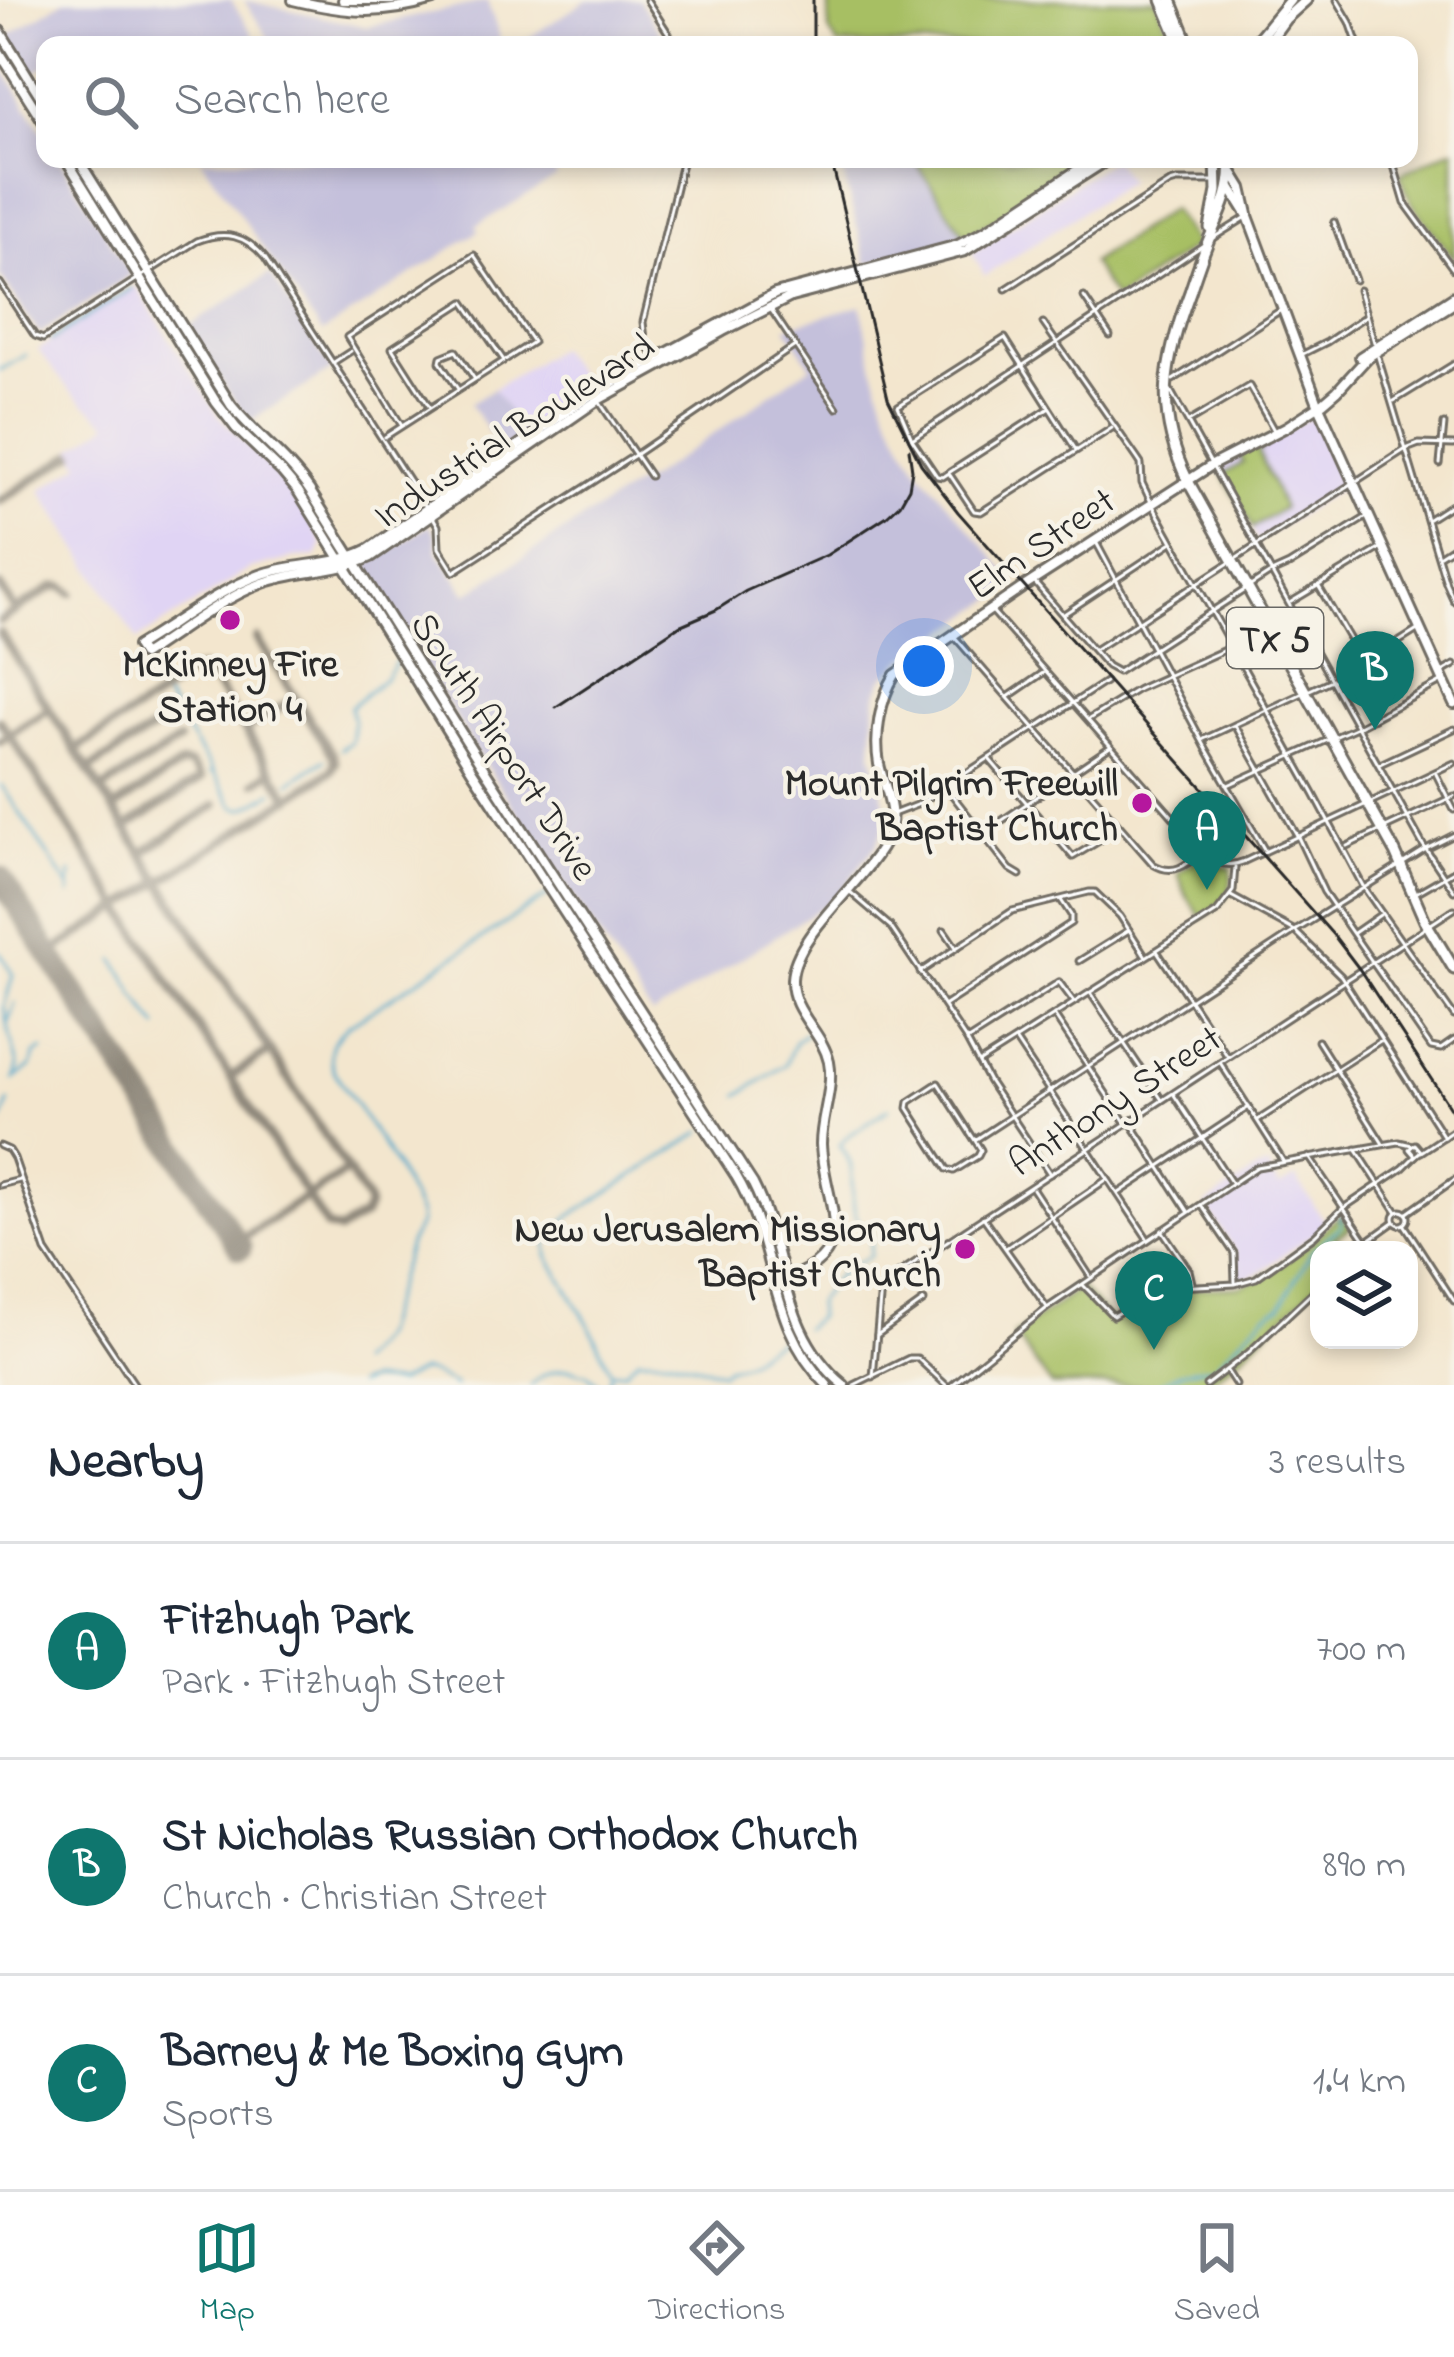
<!DOCTYPE html>
<html lang="en">
<head>
<meta charset="utf-8">
<style>
	body { margin:0; font-family:"Indie Flower",sans-serif; background:#f6f6f7; color:#1f2937 }
	.controls { position:absolute; right:36px; bottom:36px; display:grid; overflow:hidden; border-radius:24px; box-shadow:0 6px 18px #0003 }
	.controls button { width:108px; height:108px; display:grid; place-items:center; padding:0; border:0; border-bottom:3px solid #e0e1e3; background:#fff; color:#1f2937; font:60px sans-serif }
	.you { position:absolute; left:924px; top:666px; width:42px; height:42px; margin:-30px; border:9px solid #fff; border-radius:50%; background:#1a73e8; box-shadow:0 0 0 18px #1a73e833 }
	.badge { display:grid; place-items:center; width:78px; height:78px; border-radius:50%; background:#0f766e; color:#fff; font-size:39px; font-weight:700 }
	.pin { position:absolute; translate:-50% -99px; filter:drop-shadow(0 3px 6px #0008) }
	.pin::after { content:''; position:absolute; top:63px; width:42px; height:36px; background:inherit; clip-path:polygon(0 0,100% 0,50% 100%) }
	.list { margin:0; padding:0; list-style:none }
	h2 { display:flex; justify-content:space-between; align-items:center; height:156px; margin:0; padding:0 48px; font-size:51px }
	h2 small { font-size:39px; font-weight:400; color:#747a83 }
	.list li { display:grid; grid-template-columns:78px 1fr auto; gap:36px; align-items:center; box-sizing:border-box; height:216px; padding:0 48px; border-top:3px solid #e0e1e3 }
	.list b { display:block; font-size:45px; white-space:nowrap }
	.list p { margin:0; font-size:39px; white-space:nowrap; color:#747a83 }
	.list em { font-size:39px; font-style:normal; color:#747a83 }
	.icon { flex:none; width:66px; height:66px; fill:none; stroke:currentColor; stroke-width:2; stroke-linecap:round; stroke-linejoin:round }
	.map { position:relative; flex:none; width:1454px; height:1385px; overflow:hidden }
	.search { position:absolute; background:#fff; box-shadow:0 6px 18px #0003; left:36px; right:36px; top:36px; height:132px; display:flex; align-items:center; gap:30px; box-sizing:border-box; padding:0 42px; border-radius:24px; color:#747a83; font-size:45px }
	.sheet { height:804px; background:#fff }
	nav { display:flex; justify-content:space-around; align-items:center; box-sizing:border-box; height:168px; border-top:3px solid #e0e1e3; background:#fff; font-size:33px; color:#747a83 }
	nav a { display:grid; justify-items:center; gap:6px }
	nav .on { color:#0f766e }
	.map>svg:first-child { display:block }
	.built { fill:#e0d4f4 }
	.industrial { fill:#c4c0db }
	.green { fill:#a7bf64; stroke:#697548; stroke-width:3 }
	.lines { fill:none; stroke-linecap:round; stroke-linejoin:round }
	.stream { stroke:#4ca7ca; stroke-width:3 }
	.taxiway { stroke:#8f887c; stroke-width:9 }
	.runway { stroke:#8f887c; stroke-width:24 }
	.street-casing { stroke:#716c64; stroke-width:9 }
	.secondary-casing { stroke:#716c64; stroke-width:14 }
	.primary-casing { stroke:#716c64; stroke-width:15 }
	.street { stroke:#fff; stroke-width:3 }
	.secondary { stroke:#fff; stroke-width:8 }
	.primary { stroke:#fff; stroke-width:9 }
	.rail { stroke:#2b2b2b; stroke-width:3 }
	.poi-dot { fill:#b5179e; stroke:#f7f3e8; stroke-width:4.5 }
	.labels { text-anchor:middle; stroke-width:9; stroke-linejoin:round; paint-order:stroke }
	.shield { fill:#f7f3e8; stroke:#686764; stroke-width:3 }
	.shield-label { font-size:36px; font-weight:bold; fill:#2b2b2b }
	.street-label { font-size:39px; fill:#2b2b2b; stroke:#f7f3e8 }
	.poi-label { font-size:39px; font-weight:bold; fill:#2b2b2b; stroke:#f7f3e8; text-anchor:end }
</style>
</head>
<body>
<div class="map">
<svg width="1454" height="1385" viewBox="0 0 1454 1385">
	<rect width="100%" height="100%" fill="#f7f3e8"/>
	<filter id="ink" filterUnits="userSpaceOnUse"><feTurbulence type="fractalNoise" baseFrequency=".00833" numOctaves="2"/><feDisplacementMap in="SourceGraphic" scale="24" xChannelSelector="R" yChannelSelector="G"/><feConvolveMatrix kernelMatrix="1 2 1 2 8 2 1 2 1" color-interpolation-filters="sRGB"/></filter>
	<filter id="wash" filterUnits="userSpaceOnUse"><feTurbulence type="fractalNoise" baseFrequency=".004" numOctaves="4" result="noise"/><feDisplacementMap in="SourceGraphic" scale="48" xChannelSelector="R" yChannelSelector="G"/><feGaussianBlur stdDeviation="2.7" result="paint"/><feColorMatrix in="noise" values="0 0 0 0 0 0 0 0 0 0 0 0 0 0 0 0 0 1.4 0 .05"/><feComposite in="paint" operator="in"/></filter>
	<g filter="url(#wash)">
		<rect width="100%" height="100%" fill="#f3e6ce"/>
		<!-- built -->
		<g class="built">
			<polygon points="1113,159 1128,181 985,276 972,253"/>
			<polygon points="136,286 218,415 282,480 313,526 322,545 317,557 294,558 250,569 137,640 41,490 81,464 72,449 109,424 71,392 38,350"/>
			<polygon points="558,348 589,391 524,435 493,389"/>
			<polygon points="1316,415 1348,483 1258,541 1217,467"/>
			<polygon points="1269,1166 1271,1175 1279,1187 1296,1178 1325,1222 1313,1234 1258,1273 1240,1281 1237,1278 1235,1250 1205,1205 1258,1169"/>
		</g>
		<!-- industrial -->
		<g class="industrial">
			<polygon points="64,0 231,0 260,45 45,45 45,66 31,74 7,37"/>
			<polygon points="244,0 367,27 487,1 500,37 496,45 273,45"/>
			<polygon points="587,0 639,0 668,45 517,45"/>
			<polygon points="0,63 45,136 45,159 59,159 130,273 129,276 39,334 0,275"/>
			<polygon points="201,159 546,159 557,177 476,226 479,231 322,333"/>
			<polygon points="839,159 914,159 965,236 952,245 867,264"/>
			<polygon points="270,274 332,370 250,421 229,393 188,327"/>
			<polygon points="861,305 874,368 887,410 907,450 918,468 1017,584 901,661 882,680 876,697 872,752 886,807 885,825 877,844 836,898 652,1015 479,755 383,599 368,572 370,563 430,525 436,534 438,552 467,594 642,481 646,481 811,366 786,327"/>
			<polygon points="493,389 524,435 501,451 470,404"/>
		</g>
		<!-- green -->
		<g class="green">
			<polygon points="829,0 1157,0 1175,45 838,45 829,31"/>
			<polygon points="1454,148 1454,259 1411,202 1400,174"/>
			<polygon points="914,159 1086,159 1003,215 965,236"/>
			<polygon points="1171,209 1196,245 1115,300 1091,263"/>
			<polygon points="1261,443 1264,447 1258,451 1283,508 1253,528 1223,475 1243,462 1239,456"/>
			<path d="M 1202,855 L 1211,862 L 1231,868 C 1234,893 1222,906 1202,918 L 1186,895 L 1178,873 Z"/>
			<path d="M 1340,1214 L 1351,1227 L 1335,1238 L 1342,1250 L 1319,1250 L 1319,1283 L 1238,1359 L 1203,1385 L 1051,1385 L 1014,1335 L 1080,1288 L 1108,1316 L 1115,1317 L 1158,1290 L 1239,1286 C 1275,1276 1314,1239 1340,1214 Z"/>
		</g>
		<g class="lines">
			<!-- stream -->
			<g class="stream">
				<polyline points="51,340 132,288"/>
				<polyline points="0,370 26,355"/>
				<polyline points="145,668 159,689"/>
				<polyline points="166,699 213,772"/>
				<polyline points="341,749 351,742 354,721 350,707 385,678 397,661"/>
				<path d="M 210,773 L 213,772 C 238,811 231,820 273,792"/>
				<polyline points="290,782 324,760"/>
				<polyline points="2,786 71,890"/>
				<polyline points="70,895 71,873"/>
				<polyline points="0,952 13,975 4,1007 7,1023"/>
				<polyline points="115,960 133,989"/>
				<polyline points="133,992 158,1027"/>
				<polyline points="16,1078 31,1067 35,1055 43,1050"/>
				<polyline points="14,1080 18,1066 7,1024 15,1004"/>
				<polyline points="739,1095 785,1065 795,1042 805,1034"/>
				<polyline points="0,1126 9,1102"/>
				<path d="M 804,1328 L 817,1317 L 816,1302 C 827,1292 832,1279 843,1271 C 851,1264 862,1261 870,1256 L 872,1232 C 845,1222 856,1186 850,1163 C 848,1158 843,1149 840,1145 L 847,1137 L 889,1108"/>
				<path d="M 357,1363 L 380,1337 L 409,1244 L 420,1223 L 419,1214 L 393,1162 L 334,1071 C 326,1051 332,1039 349,1025 L 547,896"/>
				<polyline points="611,1372 589,1325 548,1256 547,1241 550,1235 566,1219 702,1132"/>
				<polyline points="356,1385 369,1381 398,1383 420,1371 428,1372 455,1385"/>
				<path d="M 531,1385 C 541,1375 555,1368 569,1369 C 575,1370 580,1373 586,1373 L 600,1385"/>
				<polyline points="608,1385 611,1372 625,1371 638,1358 673,1359 722,1372 727,1367 746,1362 763,1349 787,1336"/>
				<path d="M 1158,1385 C 1172,1374 1195,1367 1213,1367 L 1265,1315 L 1280,1307 L 1312,1251 L 1341,1226 L 1340,1214"/>
			</g>
			<!-- taxiway -->
			<g class="taxiway">
				<polyline points="0,501 73,454"/>
				<polyline points="0,587 16,611"/>
				<polyline points="0,621 53,587 62,586 72,593"/>
				<polyline points="0,633 367,1201 368,1207 364,1216 339,1231 327,1227 0,720"/>
				<polyline points="245,730 295,698"/>
				<polyline points="0,741 49,709"/>
				<polyline points="75,750 158,697 192,671 201,669 209,675 290,799"/>
				<polyline points="88,770 166,721"/>
				<polyline points="255,782 272,771"/>
				<polyline points="101,790 179,741"/>
				<polyline points="113,809 182,764 190,765 201,779 125,828"/>
				<polyline points="142,853 216,805"/>
				<polyline points="49,954 331,771 335,763 333,755 257,639"/>
				<polyline points="230,1077 270,1051"/>
				<polyline points="236,1242 347,1171"/>
			</g>
			<!-- runway -->
			<polyline class="runway" points="0,878 240,1248"/>
		</g>
	</g>
	<g filter="url(#ink)">
		<g class="lines">
			<!-- street casing -->
			<g class="street-casing">
				<g id="street">
					<polyline points="647,0 676,45"/>
					<polyline points="1337,0 1350,22 1358,45"/>
					<polyline points="1392,159 1405,203 1454,270"/>
					<polyline points="1334,222 1355,280"/>
					<polyline points="1213,238 1245,218"/>
					<path d="M 0,283 L 35,336 L 43,339 L 197,241 C 225,230 246,235 265,258 L 426,507"/>
					<polyline points="1006,289 1170,183 1177,181 1213,181"/>
					<polyline points="1359,290 1374,342"/>
					<polyline points="1084,297 1110,336"/>
					<polyline points="772,311 837,408"/>
					<polyline points="1043,323 1137,458 1141,464 1142,483 1152,504 1314,794 1364,888 1454,1016"/>
					<polyline points="1301,355 1327,342 1364,317"/>
					<polyline points="1378,357 1446,583 1454,601"/>
					<polyline points="655,359 645,339 643,322 683,159"/>
					<polyline points="334,362 351,351"/>
					<polyline points="1173,380 1281,310"/>
					<polyline points="458,389 440,362 441,357 456,351 474,378"/>
					<polyline points="1170,390 1423,845 1454,891"/>
					<polyline points="598,400 650,476"/>
					<polyline points="1394,401 1454,364"/>
					<polyline points="429,406 392,348 464,302 503,359"/>
					<polyline points="1190,421 1249,386 1275,432"/>
					<polyline points="385,437 533,342 474,255 347,337 402,426"/>
					<polyline points="912,439 1205,244"/>
					<polyline points="1440,464 1444,424"/>
					<polyline points="950,472 1048,409"/>
					<polyline points="949,473 943,477 937,476 912,439 898,406 1005,338 1076,450"/>
					<polyline points="950,475 974,511 981,512 1112,428"/>
					<polyline points="1358,480 1406,449 1419,444 1454,445"/>
					<polyline points="433,517 438,526 439,548 454,572 635,455 795,346"/>
					<polyline points="1429,519 1454,503"/>
					<polyline points="1096,542 1207,750 1264,849"/>
					<polyline points="1440,555 1454,546"/>
					<polyline points="1237,558 1350,485"/>
					<polyline points="1034,582 1107,666 1118,672 1269,574 1289,565 1365,518"/>
					<polyline points="1319,587 1363,662"/>
					<polyline points="1291,602 1381,548"/>
					<path d="M 992,611 L 1209,858 C 1221,866 1233,866 1245,861 L 1454,763"/>
					<polyline points="1064,614 1171,543"/>
					<path d="M 954,636 L 1153,864 C 1173,877 1187,865 1203,851"/>
					<polyline points="1096,649 1229,563"/>
					<polyline points="1442,672 1454,665"/>
					<polyline points="1008,697 1043,673"/>
					<polyline points="1089,719 1138,689 1295,618"/>
					<polyline points="1235,725 1298,837 1324,892 1431,1047 1441,1049 1454,1040"/>
					<polyline points="1204,739 1329,681 1340,679 1419,629"/>
					<polyline points="990,760 1073,857 1119,829"/>
					<polyline points="1380,764 1454,729"/>
					<polyline points="1436,774 1454,810"/>
					<polyline points="1228,785 1359,726 1441,682"/>
					<polyline points="946,787 1010,869 1020,875"/>
					<polyline points="893,814 919,804 1105,682"/>
					<polyline points="982,834 1110,747"/>
					<polyline points="1347,846 1454,796"/>
					<polyline points="1211,859 1237,837"/>
					<polyline points="849,891 890,926 967,1041 989,1082 1050,1174"/>
					<polyline points="1414,894 1454,871"/>
					<polyline points="1231,896 1295,931 1341,976 1444,1137"/>
					<polyline points="944,930 955,946"/>
					<polyline points="1354,933 1380,915"/>
					<polyline points="1157,951 1228,1057"/>
					<polyline points="1079,961 1129,930"/>
					<polyline points="920,972 1012,911 1089,892 1095,892 1120,916 1145,955"/>
					<polyline points="1091,994 1162,1100"/>
					<polyline points="945,1005 1071,923 1071,915 1061,900"/>
					<polyline points="1054,1015 1125,1122"/>
					<polyline points="968,1040 1059,982 1074,1002"/>
					<polyline points="1016,1041 1147,1238"/>
					<polyline points="1318,1041 1383,1144"/>
					<polyline points="980,1062 1217,912 1233,891 1235,867"/>
					<polyline points="1221,1064 1283,1161"/>
					<polygon points="938,1083 981,1150 978,1156 954,1171 947,1169 908,1108 909,1102"/>
					<polyline points="1174,1095 1231,1182"/>
					<polyline points="1258,1120 1380,1041"/>
					<polyline points="1131,1123 1188,1211"/>
					<polyline points="975,1140 1295,931 1426,849 1454,835"/>
					<polygon points="1415,1144 1421,1151 1415,1156 1409,1149"/>
					<polyline points="0,1146 9,1150 14,1158 46,1251 135,1385"/>
					<polyline points="1356,1149 1397,1212"/>
					<polyline points="1421,1152 1454,1130"/>
					<polyline points="1309,1157 1372,1250"/>
					<polyline points="0,1185 20,1180"/>
					<polyline points="1033,1189 1090,1276"/>
					<polyline points="1119,1193 1249,1107"/>
					<polyline points="1202,1206 1234,1253 1235,1282"/>
					<circle cx="1401" cy="1218" r="7"/>
					<polyline points="1406,1214 1454,1180"/>
					<polyline points="983,1217 1046,1306"/>
					<polyline points="1404,1224 1454,1301"/>
					<polyline points="1162,1230 1189,1270 1192,1283"/>
					<polyline points="1006,1248 1106,1180"/>
					<polyline points="1355,1250 1394,1222"/>
					<polyline points="1083,1285 1113,1316 1159,1288 1235,1284 1256,1278 1314,1236 1342,1209 1403,1168 1415,1156"/>
					<polyline points="877,1335 924,1301"/>
					<polyline points="1227,1371 1236,1385"/>
					<polyline points="873,1377 881,1288 888,1280 1454,909"/>
					<polyline points="854,1385 909,1358 917,1358 946,1385"/>
					<polyline points="952,1385 1047,1308 1257,1167 1399,1142 1412,1145"/>
					<polyline points="1206,1385 1248,1353 1319,1286"/>
				</g>
			</g>
			<!-- secondary casing -->
			<g class="secondary-casing">
				<g id="secondary">
					<path d="M 293,0 C 347,13 381,16 434,0"/>
					<polyline points="343,0 392,0"/>
					<polyline points="0,31 45,104"/>
					<polyline points="0,53 45,124"/>
					<path d="M 66,159 L 216,402 L 236,428 L 282,472 L 298,491 L 473,772 L 736,1176 C 777,1244 767,1326 827,1385"/>
					<path d="M 78,159 L 231,405 C 256,436 288,458 310,491 L 482,766 L 753,1184 C 788,1253 779,1332 844,1385"/>
					<path d="M 1094,159 L 985,231 L 958,245 L 775,294 L 595,392 L 369,549 C 334,567 296,562 260,575 C 220,589 174,624 137,646 L 143,655 C 181,631 220,599 263,583 C 299,570 336,573 371,557 L 598,400 L 723,331 L 791,297 L 965,251 L 1109,159"/>
					<polyline points="1231,170 1242,188 1248,214"/>
					<polyline points="1230,187 1248,216 1319,406 1454,704"/>
					<polyline points="1360,357 1454,296"/>
					<path d="M 782,1280 C 866,1254 823,1203 821,1144 C 821,1117 834,1088 829,1062 C 822,1031 791,1012 792,979 C 795,931 869,880 888,835 C 898,811 884,788 879,764 C 874,736 880,699 895,675 L 1025,586 L 1212,465 L 1286,427 L 1323,403 L 1337,391 L 1368,357 L 1454,303"/>
				</g>
			</g>
			<!-- primary casing -->
			<g class="primary-casing">
				<g id="primary">
					<polyline points="1162,0 1181,45"/>
					<polyline points="1171,0 1189,45"/>
					<polyline points="1253,45 1290,0"/>
					<polyline points="1266,45 1285,19 1306,0"/>
					<path d="M 1230,159 C 1233,189 1221,212 1209,239 C 1202,256 1196,274 1190,292 C 1164,361 1154,412 1188,481 L 1395,852 L 1425,921 L 1454,969"/>
					<polyline points="1210,228 1217,191 1216,159"/>
				</g>
			</g>
			<!-- street -->
			<use href="#street" class="street"/>
			<!-- secondary -->
			<use href="#secondary" class="secondary"/>
			<!-- primary -->
			<use href="#primary" class="primary"/>
			<!-- rail -->
			<g class="rail">
				<polyline points="813,0 813,45"/>
				<polyline points="831,159 888,398 921,464 958,512 1335,937 1360,970 1454,1114"/>
				<polyline points="556,707 679,626 716,610 746,591 827,555 887,516 900,504 909,488 912,470 909,449"/>
			</g>
		</g>
	</g>
	<!-- markers -->
	<g class="poi-dot">
		<circle cx="230" cy="620" r="12"/>
		<circle cx="1142" cy="803" r="12"/>
		<circle cx="965" cy="1249" r="12"/>
	</g>
	<g class="labels">
		<!-- shield labels -->
		<rect class="shield" x="1227" y="608" width="96" height="60" rx="9"/>
		<g class="shield-label">
			<text x="1275" y="651">TX 5</text>
		</g>
		<!-- street labels -->
		<g class="street-label">
			<text transform="translate(513 429) rotate(-33)" y="14">Industrial Boulevard</text>
			<text transform="translate(1040 542) rotate(-34)" y="14">Elm Street</text>
			<text transform="translate(506 745) rotate(57)" y="14">South Airport Drive</text>
			<text transform="translate(1114 1099) rotate(-33)" y="14">Anthony Street</text>
		</g>
		<!-- poi labels -->
		<g class="poi-label">
			<text x="230" y="676" text-anchor="middle">McKinney Fire<tspan x="230" dy="45">Station 4</tspan></text>
			<text x="1118" y="795">Mount Pilgrim Freewill<tspan x="1118" dy="45">Baptist Church</tspan></text>
			<text x="941" y="1241">New Jerusalem Missionary<tspan x="941" dy="45">Baptist Church</tspan></text>
		</g>
	</g>
</svg>
<div class="controls">
<button><svg class="icon" aria-label="layers" viewBox="0 0 24 24"><path d="M12 4l9 5-9 5-9-5zM3 14l9 5 9-5"/></svg></button>
</div>
<div class="you"></div>
<div class="pin badge" style="left:1207px;top:890px">A</div>
<div class="pin badge" style="left:1375px;top:730px">B</div>
<div class="pin badge" style="left:1154px;top:1350px">C</div>
<div class="search"><svg class="icon" aria-label="search" viewBox="0 0 24 24"><circle cx="10" cy="10" r="6"/><path d="M15 15l6 6"/></svg>Search here</div>
</div>
<section class="sheet">
<h2>Nearby<small>3 results</small></h2>
<ul class="list">
<li><span class="badge">A</span><div><b>Fitzhugh Park</b><p>Park · Fitzhugh Street</p></div><em>700 m</em></li>
<li><span class="badge">B</span><div><b>St Nicholas Russian Orthodox Church</b><p>Church · Christian Street</p></div><em>890 m</em></li>
<li><span class="badge">C</span><div><b>Barney &amp; Me Boxing Gym</b><p>Sports</p></div><em>1.4 km</em></li>
</ul>
</section>
<nav>
<a class="on"><svg class="icon" aria-label="map" viewBox="0 0 24 24"><path d="M3 6l6-2 6 2 6-2v14l-6 2-6-2-6 2zM9 4v14M15 6v14"/></svg>Map</a>
<a><svg class="icon" aria-label="directions" viewBox="0 0 24 24"><path d="M12 3l9 9-9 9-9-9zM9 14v-3h6M13 9l2 2-2 2"/></svg>Directions</a>
<a><svg class="icon" aria-label="saved" viewBox="0 0 24 24"><path d="M7 4h10v16l-5-4-5 4z"/></svg>Saved</a>
</nav>
</body>
</html>
